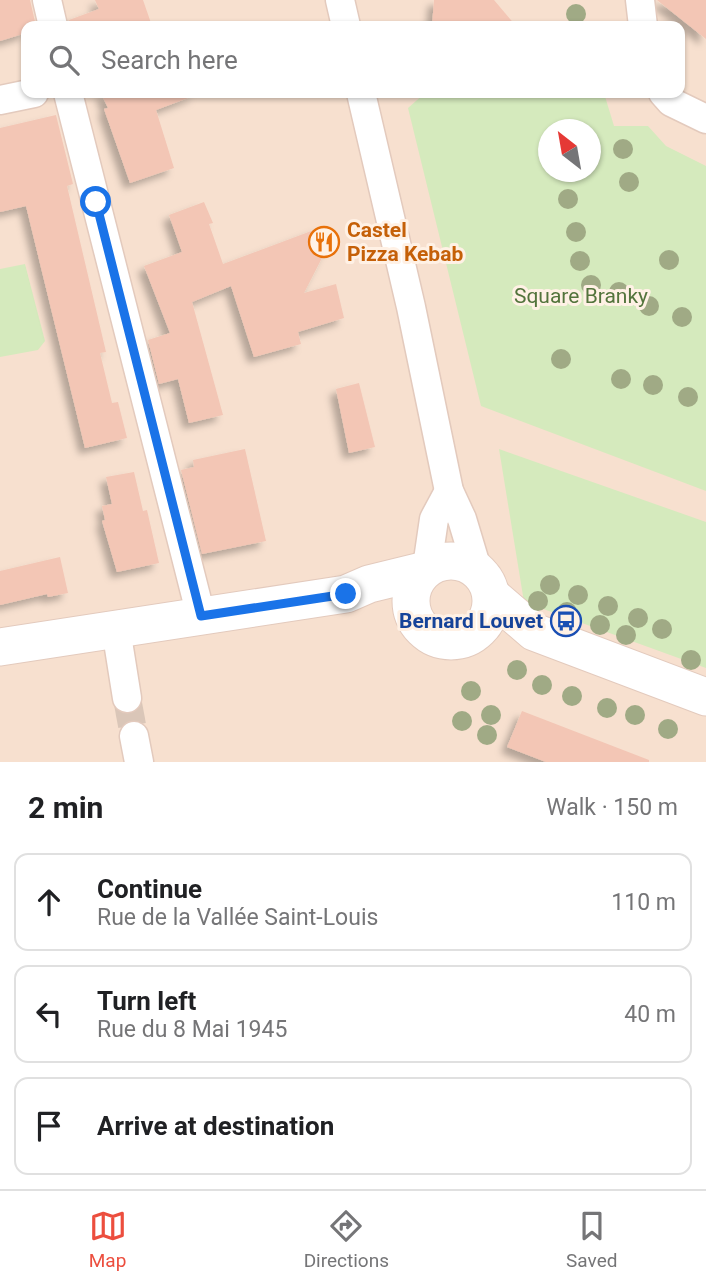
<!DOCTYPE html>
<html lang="en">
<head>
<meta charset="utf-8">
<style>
	body { margin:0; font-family:Roboto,sans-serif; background:#f6f6f6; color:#202124 }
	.compass { position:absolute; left:538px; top:119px; width:63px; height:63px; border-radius:50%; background:#fff; box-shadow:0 2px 5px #0004; rotate:329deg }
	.stop { position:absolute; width:21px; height:21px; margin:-16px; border:5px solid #1a73e8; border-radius:50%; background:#fff }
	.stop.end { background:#1a73e8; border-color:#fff; box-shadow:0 2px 7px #0008 }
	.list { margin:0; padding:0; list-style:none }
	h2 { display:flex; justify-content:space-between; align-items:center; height:91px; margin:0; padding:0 28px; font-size:30px }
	h2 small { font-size:23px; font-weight:400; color:#757577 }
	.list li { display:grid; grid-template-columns:46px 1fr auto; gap:21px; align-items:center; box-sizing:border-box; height:98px; margin:0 14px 14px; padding:0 14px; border:2px solid #e0e0e0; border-radius:14px }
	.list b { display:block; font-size:26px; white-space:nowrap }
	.list p { margin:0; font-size:23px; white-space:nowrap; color:#757577 }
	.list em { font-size:23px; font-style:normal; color:#757577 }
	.icon { flex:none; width:38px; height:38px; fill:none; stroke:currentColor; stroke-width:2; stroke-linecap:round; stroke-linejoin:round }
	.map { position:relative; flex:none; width:706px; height:762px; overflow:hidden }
	.search { position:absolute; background:#fff; box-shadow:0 2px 5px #0004; left:21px; right:21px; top:21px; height:77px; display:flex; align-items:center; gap:18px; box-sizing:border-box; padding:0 24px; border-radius:14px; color:#757577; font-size:26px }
	.sheet { height:427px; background:#fff }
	nav { display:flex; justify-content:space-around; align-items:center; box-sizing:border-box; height:98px; border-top:2px solid #e0e0e0; background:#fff; font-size:19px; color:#757577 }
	nav a { display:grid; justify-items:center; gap:4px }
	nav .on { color:#ec4e3e }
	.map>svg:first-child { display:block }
	.residential { fill:#f7e0cf; fill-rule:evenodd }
	.green { fill:#d5eabd; fill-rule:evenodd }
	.building { fill:#f3c6b5; filter:url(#shadow) }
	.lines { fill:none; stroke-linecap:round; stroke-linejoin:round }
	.minor-tunnel { stroke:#dac6b8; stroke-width:28; stroke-dasharray:28 14; stroke-linecap:butt }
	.minor-casing { stroke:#e3cabd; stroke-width:31 }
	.tertiary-casing { stroke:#e3cabd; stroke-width:39 }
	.minor { stroke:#fff; stroke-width:28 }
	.tertiary { stroke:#fff; stroke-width:37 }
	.tree { fill:#a0aa85 }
	.route { stroke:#1a73e8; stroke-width:9 }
	.labels { text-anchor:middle; stroke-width:6; stroke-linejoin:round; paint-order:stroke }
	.food-label { font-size:21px; font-weight:bold; fill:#c56008; stroke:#fff1e5; text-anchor:start }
	.park-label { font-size:21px; fill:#53743c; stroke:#fff1e5 }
	.transit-label { font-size:21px; font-weight:bold; fill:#164399; stroke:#fff1e5; text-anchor:end }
</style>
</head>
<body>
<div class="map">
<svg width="706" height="762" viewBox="0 0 706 762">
	<defs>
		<filter id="shadow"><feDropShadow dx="-6" dy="6" stdDeviation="3.5" flood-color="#0004"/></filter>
	</defs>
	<rect width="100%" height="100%" fill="#fdedde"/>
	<!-- residential -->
	<path class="residential" d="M 0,0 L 706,0 L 706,762 L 0,762 ZM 26,26 L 680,26 L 680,93 L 26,93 ZM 548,130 L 590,130 L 590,172 L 548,172 Z"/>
	<!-- green -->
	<g class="green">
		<path d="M 425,93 L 604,93 L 614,126 L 648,126 L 666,146 L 706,166 L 706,491 L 481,406 L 408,108 ZM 548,130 L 590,130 L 590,172 L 548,172 Z"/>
		<polygon points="25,264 45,341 38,350 0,357 0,269"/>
		<polygon points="499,449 706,522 706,668 524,602"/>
	</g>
	<!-- building -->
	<g class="building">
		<polygon points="0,0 30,0 36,26 26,26 26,33 0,41"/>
		<polygon points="95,0 143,0 152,26 69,26 69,20 99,9"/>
		<polygon points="434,0 494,0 516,26 432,26"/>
		<polygon points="657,0 706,0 706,39"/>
		<polygon points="101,93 196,93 196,95 156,110 174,168 130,183 104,109 108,108"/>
		<polygon points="56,115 73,184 67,186 106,352 100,353 112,403 118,402 127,438 85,448 26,206 0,212 0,128"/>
		<polygon points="204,202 213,223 209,224 223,264 322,227 327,248 304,293 336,284 344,318 298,332 301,344 254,357 231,286 192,302 223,415 189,423 178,379 159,384 148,340 170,333 144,266 182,252 169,215"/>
		<polygon points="359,383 375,447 349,453 336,389"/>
		<polygon points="245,449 266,541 202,554 181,470 194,467 193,460"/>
		<polygon points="134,472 143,511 147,510 159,563 117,572 102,521 105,520 102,506 112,504 106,477"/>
		<polygon points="60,557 68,593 48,597 47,594 0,605 0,571"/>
		<polygon points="522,711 649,760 649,762 546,762 507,747"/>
	</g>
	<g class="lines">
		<!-- minor-tunnel -->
		<polyline class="minor-tunnel" points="127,698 134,736"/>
		<!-- minor casing -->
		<g class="minor-casing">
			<g id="minor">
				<polyline points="47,0 53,26"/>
				<polyline points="340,0 346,26"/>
				<polyline points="640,0 643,26"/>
				<polyline points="68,93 201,616"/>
				<polyline points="361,93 411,307 449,491 462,519 477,569"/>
				<polyline points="663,93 671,102 706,119"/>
				<polyline points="0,100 34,93"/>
				<polyline points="427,567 434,519 449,491"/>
				<polyline points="116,629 127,698"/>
				<polyline points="134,736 139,762"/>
			</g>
		</g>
		<!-- tertiary casing -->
		<g class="tertiary-casing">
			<g id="tertiary">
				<circle cx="451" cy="601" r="40"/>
				<polyline points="491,595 534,632 706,697"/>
				<polyline points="0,647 346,594 369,584 422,571"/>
			</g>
		</g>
		<!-- minor -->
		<use href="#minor" class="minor"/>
		<!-- tertiary -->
		<use href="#tertiary" class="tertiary"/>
	</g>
	<!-- trees -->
	<g class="tree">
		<circle cx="576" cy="14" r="10"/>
		<circle cx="623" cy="149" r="10"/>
		<circle cx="629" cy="182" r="10"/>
		<circle cx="568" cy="199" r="10"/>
		<circle cx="576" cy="232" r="10"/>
		<circle cx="669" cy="260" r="10"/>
		<circle cx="580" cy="261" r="10"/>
		<circle cx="591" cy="285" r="10"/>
		<circle cx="619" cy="292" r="10"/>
		<circle cx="649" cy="306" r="10"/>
		<circle cx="682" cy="317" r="10"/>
		<circle cx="561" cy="359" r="10"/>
		<circle cx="621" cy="379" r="10"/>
		<circle cx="653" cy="385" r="10"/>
		<circle cx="688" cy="397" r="10"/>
		<circle cx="550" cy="585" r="10"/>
		<circle cx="578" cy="595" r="10"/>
		<circle cx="538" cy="601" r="10"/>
		<circle cx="608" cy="606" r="10"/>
		<circle cx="567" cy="612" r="10"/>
		<circle cx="638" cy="618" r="10"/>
		<circle cx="600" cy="625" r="10"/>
		<circle cx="662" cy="629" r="10"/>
		<circle cx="626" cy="635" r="10"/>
		<circle cx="691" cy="660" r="10"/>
		<circle cx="517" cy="670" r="10"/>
		<circle cx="542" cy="685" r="10"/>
		<circle cx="471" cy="691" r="10"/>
		<circle cx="572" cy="696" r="10"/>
		<circle cx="607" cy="708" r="10"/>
		<circle cx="491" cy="715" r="10"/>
		<circle cx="635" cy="715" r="10"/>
		<circle cx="462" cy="721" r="10"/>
		<circle cx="668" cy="729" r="10"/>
		<circle cx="487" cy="735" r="10"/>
	</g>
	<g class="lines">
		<!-- route -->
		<polyline class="route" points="96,202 201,616 346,594"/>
	</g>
	<!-- icons -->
	<defs>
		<g id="restaurant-ring" transform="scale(1.575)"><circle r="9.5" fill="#fff1e5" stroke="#e8710a" stroke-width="1.5"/><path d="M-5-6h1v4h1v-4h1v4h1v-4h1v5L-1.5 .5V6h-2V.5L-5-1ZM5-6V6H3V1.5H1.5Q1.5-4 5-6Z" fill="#e8710a"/></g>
		<g id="bus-ring" transform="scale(1.575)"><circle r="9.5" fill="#fff1e5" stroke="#1a4fb4" stroke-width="1.5"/><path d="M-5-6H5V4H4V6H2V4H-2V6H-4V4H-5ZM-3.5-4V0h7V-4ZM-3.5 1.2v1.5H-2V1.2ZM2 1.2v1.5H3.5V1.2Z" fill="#1a4fb4"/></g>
	</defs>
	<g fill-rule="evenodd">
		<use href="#restaurant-ring" x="324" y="242"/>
		<use href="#bus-ring" x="566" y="621"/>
	</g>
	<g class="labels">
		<!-- food labels -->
		<g class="food-label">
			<text x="347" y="237">Castel<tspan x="347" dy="24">Pizza Kebab</tspan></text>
		</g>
		<!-- park labels -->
		<g class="park-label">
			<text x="581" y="303">Square Branky</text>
		</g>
		<!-- transit labels -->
		<g class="transit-label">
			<text x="543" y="628">Bernard Louvet</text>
		</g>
	</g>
</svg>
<svg class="compass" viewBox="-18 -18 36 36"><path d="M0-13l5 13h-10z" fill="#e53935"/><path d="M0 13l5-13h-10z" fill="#757577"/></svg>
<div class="stop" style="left:96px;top:202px"></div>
<div class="stop end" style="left:346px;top:594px"></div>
<div class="search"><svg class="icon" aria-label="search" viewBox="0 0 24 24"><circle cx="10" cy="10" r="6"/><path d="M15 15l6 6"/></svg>Search here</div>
</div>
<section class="sheet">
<h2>2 min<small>Walk · 150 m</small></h2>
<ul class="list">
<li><svg class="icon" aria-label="ahead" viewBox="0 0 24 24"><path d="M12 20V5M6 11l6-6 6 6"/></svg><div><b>Continue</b><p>Rue de la Vallée Saint-Louis</p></div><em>110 m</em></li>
<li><svg class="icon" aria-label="left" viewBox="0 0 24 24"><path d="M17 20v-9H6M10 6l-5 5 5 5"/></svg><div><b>Turn left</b><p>Rue du 8 Mai 1945</p></div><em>40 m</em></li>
<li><svg class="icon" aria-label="arrive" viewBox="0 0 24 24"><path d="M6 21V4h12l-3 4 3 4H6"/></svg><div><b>Arrive at destination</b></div></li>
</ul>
</section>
<nav>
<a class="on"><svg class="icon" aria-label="map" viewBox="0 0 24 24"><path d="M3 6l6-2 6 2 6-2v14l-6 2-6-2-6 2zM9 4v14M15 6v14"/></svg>Map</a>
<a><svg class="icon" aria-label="directions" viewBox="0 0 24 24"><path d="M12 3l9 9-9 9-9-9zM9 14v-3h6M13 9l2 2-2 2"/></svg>Directions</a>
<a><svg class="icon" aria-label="saved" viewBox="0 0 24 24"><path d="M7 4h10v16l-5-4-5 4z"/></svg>Saved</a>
</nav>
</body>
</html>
